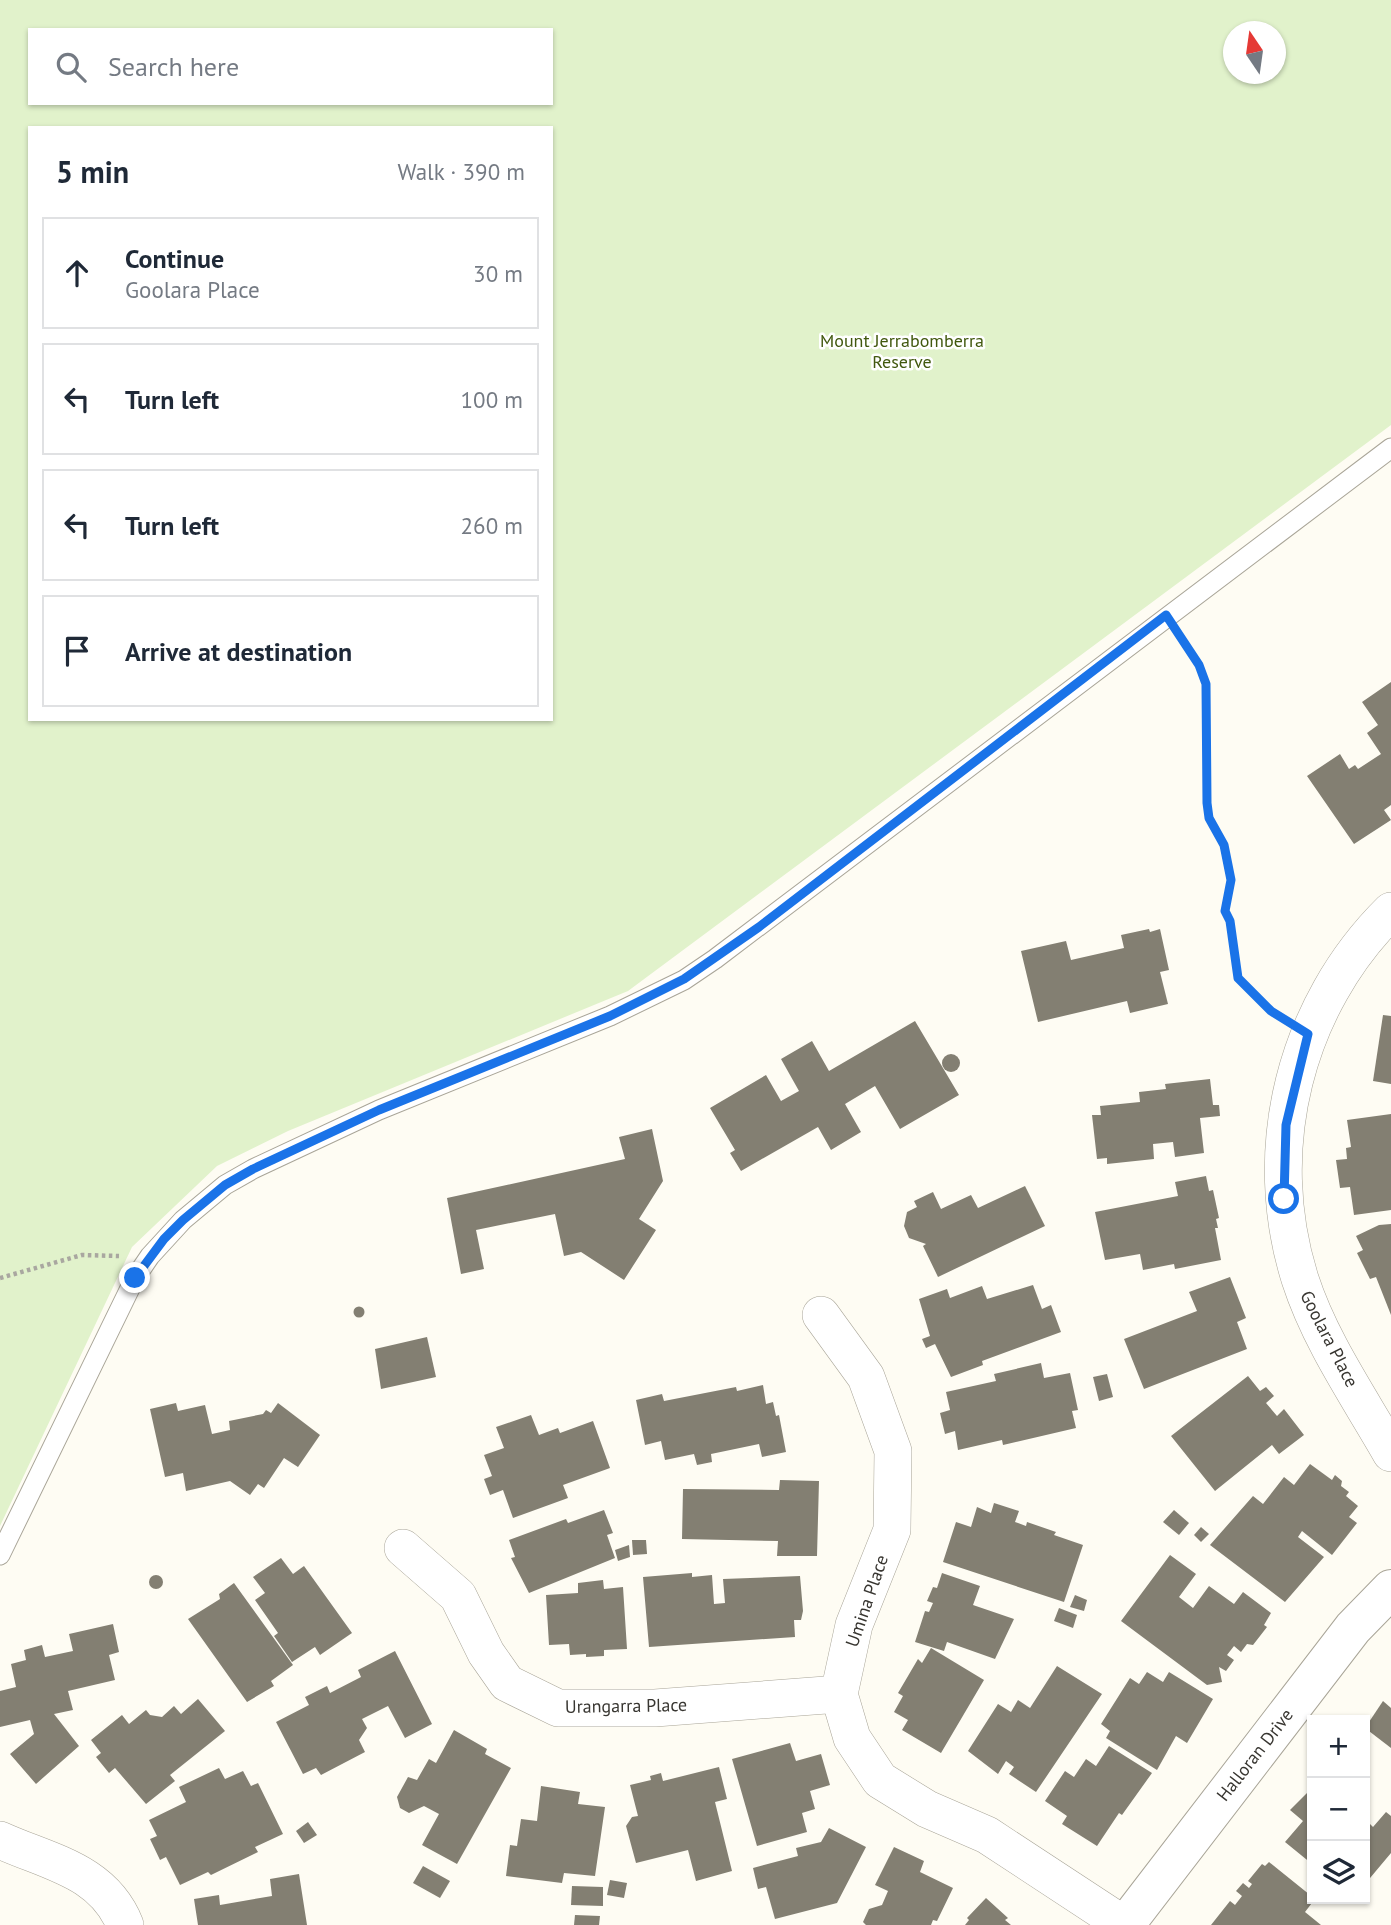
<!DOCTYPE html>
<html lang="en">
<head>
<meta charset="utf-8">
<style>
	body { margin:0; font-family:"PT Sans",sans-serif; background:#f2f2f3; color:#1f2937 }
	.controls { position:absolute; right:21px; bottom:21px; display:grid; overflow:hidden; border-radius:0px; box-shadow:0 2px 5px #0004 }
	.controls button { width:63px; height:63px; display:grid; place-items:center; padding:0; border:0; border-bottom:2px solid #e0e1e3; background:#fff; color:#1f2937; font:35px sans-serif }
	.compass { position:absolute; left:1223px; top:21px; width:63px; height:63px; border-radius:50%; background:#fff; box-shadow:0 2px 5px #0004; rotate:347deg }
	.stop { position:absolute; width:21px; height:21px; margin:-16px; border:5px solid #1a73e8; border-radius:50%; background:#fff }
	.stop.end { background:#1a73e8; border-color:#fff; box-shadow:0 2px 7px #0008 }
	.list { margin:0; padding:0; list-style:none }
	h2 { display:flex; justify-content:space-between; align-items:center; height:91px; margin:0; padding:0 28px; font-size:30px }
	h2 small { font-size:23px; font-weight:400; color:#747a83 }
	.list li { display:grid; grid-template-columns:46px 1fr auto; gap:21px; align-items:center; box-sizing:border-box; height:112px; margin:0 14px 14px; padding:0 14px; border:2px solid #e0e1e3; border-radius:0px }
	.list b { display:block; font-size:26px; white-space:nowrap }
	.list p { margin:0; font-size:23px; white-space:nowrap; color:#747a83 }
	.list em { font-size:23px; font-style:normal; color:#747a83 }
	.icon { flex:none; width:38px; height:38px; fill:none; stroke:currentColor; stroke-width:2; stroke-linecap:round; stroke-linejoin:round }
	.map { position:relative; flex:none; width:1391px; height:1925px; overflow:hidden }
	.search { position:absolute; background:#fff; box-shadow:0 2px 5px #0004; left:28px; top:28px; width:525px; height:77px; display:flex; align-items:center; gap:18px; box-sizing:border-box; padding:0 24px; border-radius:0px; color:#747a83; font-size:26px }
	.panel { position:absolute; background:#fff; box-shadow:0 2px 5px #0004; left:28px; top:126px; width:525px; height:595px; border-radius:0px }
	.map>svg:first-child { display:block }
	.green { fill:#e1f2cb; fill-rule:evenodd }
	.building { fill:#837f72 }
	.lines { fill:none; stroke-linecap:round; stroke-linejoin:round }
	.service-casing { stroke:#a9a598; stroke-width:21 }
	.minor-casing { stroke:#a9a598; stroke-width:38 }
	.tertiary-casing { stroke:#a9a598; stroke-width:40 }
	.path { stroke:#a9a7a0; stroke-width:4.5; stroke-dasharray:3.5 3.5; stroke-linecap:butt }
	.service { stroke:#fff; stroke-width:19 }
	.minor { stroke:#fff; stroke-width:37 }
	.tertiary { stroke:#fff; stroke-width:38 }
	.route { stroke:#1a73e8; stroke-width:9 }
	.labels { text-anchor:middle; stroke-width:5; stroke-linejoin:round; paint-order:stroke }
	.park-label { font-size:18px; fill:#41580e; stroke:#fff }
	.street-label { font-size:18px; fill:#383631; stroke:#fff }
</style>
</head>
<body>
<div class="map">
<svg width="1391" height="1925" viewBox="0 0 1391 1925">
	<rect width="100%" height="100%" fill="#fefcf3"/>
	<!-- green -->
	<path class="green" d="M 0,0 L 1391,0 L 1391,425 L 628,991 L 288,1131 L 217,1166 L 132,1247 L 0,1526 ZM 30,30 L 551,30 L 551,103 L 30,103 ZM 1234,32 L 1276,32 L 1276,74 L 1234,74 ZM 30,128 L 551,128 L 551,719 L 30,719 Z"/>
	<!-- building -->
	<g class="building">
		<polygon points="1391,682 1391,805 1384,810 1391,820 1354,844 1307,776 1340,754 1349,769 1355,765 1358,769 1381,754 1367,733 1378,725 1362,702"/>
		<polygon points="1149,929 1150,932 1160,929 1169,970 1160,972 1168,1004 1130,1013 1127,1001 1038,1022 1021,951 1066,941 1071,960 1124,948 1121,935"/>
		<polygon points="1383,1015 1391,1016 1391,1084 1373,1081"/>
		<polygon points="915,1021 959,1095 900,1129 875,1086 845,1104 861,1132 831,1150 818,1127 741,1171 730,1153 735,1150 710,1108 766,1075 781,1101 799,1091 781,1059 812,1041 829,1071"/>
		<circle cx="951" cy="1063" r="9"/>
		<polygon points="1210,1079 1213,1105 1219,1105 1220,1116 1200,1118 1204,1153 1175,1157 1173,1142 1153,1144 1154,1159 1107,1164 1107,1158 1097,1159 1092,1115 1101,1115 1100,1106 1140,1102 1139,1092 1166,1089 1165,1084"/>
		<polygon points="1391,1114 1391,1210 1354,1215 1350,1187 1340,1188 1336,1160 1347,1159 1346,1148 1351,1147 1347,1120"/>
		<polygon points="652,1129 663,1181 639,1219 656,1230 624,1280 581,1252 564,1256 555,1214 476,1230 484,1269 461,1274 447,1198 625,1159 619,1137"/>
		<polygon points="1206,1176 1209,1191 1213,1190 1219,1218 1216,1219 1218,1228 1215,1228 1221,1260 1175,1269 1174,1264 1143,1270 1140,1254 1105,1260 1095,1212 1178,1196 1175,1182"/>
		<polygon points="1025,1186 1045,1226 938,1277 923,1246 926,1244 909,1238 904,1226 907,1212 917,1207 914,1201 933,1192 941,1209 971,1195 978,1208"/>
		<polygon points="1391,1224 1391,1315 1376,1277 1370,1279 1357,1253 1363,1250 1356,1236 1379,1225"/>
		<polygon points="1230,1277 1246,1318 1237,1322 1247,1349 1144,1389 1124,1339 1197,1311 1189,1292"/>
		<polygon points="1033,1285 1042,1309 1051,1305 1061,1332 982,1361 983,1365 951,1377 935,1344 926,1348 922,1339 930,1336 919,1299 947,1289 950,1298 982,1286 987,1299"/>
		<circle cx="359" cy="1312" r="5.5"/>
		<polygon points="427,1337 436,1377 381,1389 375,1349"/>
		<polygon points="1041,1363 1044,1378 1070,1373 1078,1410 1072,1411 1076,1428 1003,1445 1002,1440 958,1450 955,1431 945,1434 940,1413 950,1410 946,1392 996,1381 994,1374"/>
		<polygon points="1107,1374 1113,1397 1099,1401 1093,1377"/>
		<polygon points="1248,1376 1260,1391 1266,1387 1274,1396 1266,1403 1277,1416 1284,1409 1304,1435 1279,1454 1272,1445 1215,1491 1171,1436"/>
		<polygon points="763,1385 766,1404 773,1402 776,1416 779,1415 786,1452 762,1457 759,1444 711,1454 712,1462 697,1465 694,1454 665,1460 661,1441 645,1445 636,1400 662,1394 664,1401 736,1387 737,1391"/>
		<polygon points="176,1403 178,1411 205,1405 212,1434 230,1430 229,1421 263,1414 266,1410 271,1413 278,1403 320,1435 298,1467 284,1458 264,1488 258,1484 250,1495 230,1481 186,1491 183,1473 165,1477 150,1409"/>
		<polygon points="531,1415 539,1435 558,1428 560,1433 593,1421 610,1468 563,1485 568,1498 513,1518 503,1490 490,1495 484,1479 492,1476 484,1455 504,1448 496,1427"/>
		<polygon points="1310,1464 1332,1480 1335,1475 1342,1481 1341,1486 1349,1492 1346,1496 1358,1506 1349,1517 1357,1523 1332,1555 1302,1531 1298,1537 1324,1557 1285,1602 1210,1545 1253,1496 1263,1504 1284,1477 1294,1485"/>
		<polygon points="780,1480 819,1481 817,1556 777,1556 778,1541 682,1539 683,1489 779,1490"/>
		<polygon points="994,1503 1019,1511 1015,1522 1026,1526 1027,1522 1056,1532 1054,1535 1083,1545 1064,1602 943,1562 956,1522 971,1527 977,1507 991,1513"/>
		<polygon points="604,1510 613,1533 607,1535 615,1558 529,1593 511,1558 515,1557 509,1540 566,1519 568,1523"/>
		<polygon points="1174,1510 1189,1523 1179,1535 1163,1522"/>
		<polygon points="1201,1527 1209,1534 1201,1542 1194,1535"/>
		<polygon points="632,1540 646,1540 647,1554 633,1555"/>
		<polygon points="629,1545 630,1557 618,1561 615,1550"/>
		<polygon points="1170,1555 1196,1574 1179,1597 1193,1608 1209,1586 1234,1604 1243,1592 1271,1613 1264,1625 1267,1627 1253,1645 1247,1644 1241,1652 1234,1646 1227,1655 1234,1660 1226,1671 1219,1667 1222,1682 1207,1685 1121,1621"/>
		<polygon points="281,1558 293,1574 304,1566 352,1633 320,1655 315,1647 292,1662 274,1636 278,1633 255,1600 265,1593 253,1577"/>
		<polygon points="692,1573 692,1577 712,1575 714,1604 725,1603 723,1579 800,1576 803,1611 801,1620 794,1620 795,1637 649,1647 643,1577"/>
		<polygon points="942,1573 980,1586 973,1605 1014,1619 995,1659 947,1642 944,1651 915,1642 925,1611 929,1612 933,1603 927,1601 933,1587 937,1588"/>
		<circle cx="156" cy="1582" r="7"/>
		<polygon points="603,1580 604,1589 623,1587 627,1649 604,1650 604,1656 586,1657 586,1654 570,1655 569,1644 549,1645 546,1595 578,1593 578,1583"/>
		<polygon points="234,1583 293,1665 271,1681 274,1686 247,1702 188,1619 220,1599 219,1594"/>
		<polygon points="1075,1595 1087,1600 1084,1611 1070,1607"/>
		<polygon points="1059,1608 1077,1615 1073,1628 1054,1621"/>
		<polygon points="113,1624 119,1652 109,1655 115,1680 68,1691 73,1710 54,1714 79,1746 36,1784 10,1754 34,1734 30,1720 0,1727 0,1691 16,1687 11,1664 26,1660 24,1650 42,1645 45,1657 73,1651 69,1634"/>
		<polygon points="931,1648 984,1680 941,1753 902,1730 908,1720 894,1712 903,1696 898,1693 918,1659 922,1663"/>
		<polygon points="395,1651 432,1724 405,1738 388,1706 362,1719 367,1728 359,1740 365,1752 321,1775 316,1768 303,1774 276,1722 309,1705 305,1697 327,1686 330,1693 361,1677 358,1670"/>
		<polygon points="1057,1666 1102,1694 1036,1792 1009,1774 1014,1767 1006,1761 998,1774 968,1751 998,1704 1011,1712 1018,1700 1030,1708"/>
		<polygon points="1147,1672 1163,1682 1169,1672 1213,1699 1187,1743 1176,1736 1157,1770 1106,1738 1110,1731 1101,1724 1130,1678 1139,1684"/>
		<polygon points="198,1699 225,1731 170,1775 175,1781 146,1804 115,1768 109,1773 96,1757 101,1753 91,1740 122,1715 129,1724 146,1710 150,1715 162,1717 174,1706 181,1714"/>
		<polygon points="1383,1701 1391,1708 1391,1748 1365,1728"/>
		<polygon points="454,1730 487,1749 485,1754 511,1768 457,1864 422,1845 439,1814 424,1806 409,1813 400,1808 397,1797 408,1777 417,1780 429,1759 436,1763"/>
		<polygon points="790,1743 796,1761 821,1754 830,1785 810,1791 815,1809 802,1813 807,1832 757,1846 732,1759"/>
		<polygon points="1109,1746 1152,1773 1122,1815 1119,1813 1097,1846 1062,1824 1067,1816 1045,1801 1065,1771 1074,1777 1086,1759 1096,1766"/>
		<polygon points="719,1767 727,1799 715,1802 732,1871 696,1881 688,1850 636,1863 626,1826 632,1817 638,1816 630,1785 651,1780 650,1776 661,1773 663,1781"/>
		<polygon points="219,1768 225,1779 243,1771 251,1786 258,1783 283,1834 255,1847 258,1852 211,1875 208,1872 180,1885 166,1857 160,1860 150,1839 157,1836 149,1820 186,1802 179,1787"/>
		<polygon points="541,1786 580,1792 578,1804 605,1807 595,1876 564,1873 562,1883 506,1876 510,1845 517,1846 521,1819 537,1821"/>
		<polygon points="1312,1788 1312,1864 1285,1842 1303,1821 1290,1810"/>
		<polygon points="1386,1812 1391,1816 1391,1853 1365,1884 1365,1819 1373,1827"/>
		<polygon points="308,1822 317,1835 304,1843 296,1831"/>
		<polygon points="829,1828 866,1847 837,1903 775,1919 766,1887 758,1889 753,1868 798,1856 796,1848 821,1842"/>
		<polygon points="894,1847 924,1861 920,1872 953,1888 937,1921 933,1920 931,1925 866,1925 863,1922 869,1909 882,1905 888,1891 875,1885"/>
		<polygon points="1269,1862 1315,1899 1305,1912 1321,1925 1211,1925 1230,1901 1235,1905 1242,1896 1236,1891 1243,1883 1249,1888 1252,1884 1248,1881 1262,1864 1265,1866"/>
		<polygon points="423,1866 450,1881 440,1898 413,1883"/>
		<polygon points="299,1874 307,1925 198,1925 194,1899 219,1895 220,1905 272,1896 270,1879"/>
		<polygon points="610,1880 627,1883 624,1898 607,1895"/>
		<polygon points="572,1886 603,1887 603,1906 571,1905"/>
		<polygon points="986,1898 1008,1918 1005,1920 1011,1925 965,1925 969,1920 967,1918"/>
		<polygon points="575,1915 600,1916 599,1925 574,1925"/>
	</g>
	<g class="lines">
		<!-- service casing -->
		<g class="service-casing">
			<polyline id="service" points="0,1555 135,1278 150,1256 183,1220 225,1185 253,1169 379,1110 610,1016 684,980 715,959 1391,448"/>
		</g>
		<!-- minor casing -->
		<g class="minor-casing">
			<g id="minor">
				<path d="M 1391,911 C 1295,1006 1259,1149 1300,1279 C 1320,1341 1359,1397 1391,1453"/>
				<polyline points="821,1315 866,1377 893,1451 892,1530 854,1625 839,1694 852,1738 880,1780 927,1809 987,1835 1124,1925"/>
				<polyline points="403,1548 458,1596 486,1653 507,1683 558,1708 655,1708 839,1694"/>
				<path d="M 0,1840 C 48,1862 103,1870 125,1925"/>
			</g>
		</g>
		<!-- tertiary casing -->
		<g class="tertiary-casing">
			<polyline id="tertiary" points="1125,1925 1353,1628 1391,1589"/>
		</g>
		<!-- path -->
		<g class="path">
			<polyline points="1181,635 1199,665 1207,692 1207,803 1209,818 1224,845 1231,880 1225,911 1229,921 1239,978 1262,1004 1280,1017"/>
			<polyline points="0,1278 82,1255 119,1256"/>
		</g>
		<!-- service -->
		<use href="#service" class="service"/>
		<!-- minor -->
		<use href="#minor" class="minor"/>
		<!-- tertiary -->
		<use href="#tertiary" class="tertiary"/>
	</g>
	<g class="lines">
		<!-- route -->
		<polyline class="route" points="135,1278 164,1239 183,1220 225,1185 253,1169 379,1110 610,1016 684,979 759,927 1166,615 1199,665 1206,684 1207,803 1209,818 1224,845 1231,880 1225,911 1230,921 1238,978 1271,1011 1308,1034 1286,1125 1284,1199"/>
	</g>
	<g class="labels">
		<!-- park labels -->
		<g class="park-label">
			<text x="902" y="347">Mount Jerrabomberra<tspan x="902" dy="21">Reserve</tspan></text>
		</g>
		<!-- street labels -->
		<g class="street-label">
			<text transform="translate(1329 1339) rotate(63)" y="6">Goolara Place</text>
			<text transform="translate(867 1601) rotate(-71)" y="6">Umina Place</text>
			<text transform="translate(626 1706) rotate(-1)" y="6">Urangarra Place</text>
			<text transform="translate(1255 1755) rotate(-52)" y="6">Halloran Drive</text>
		</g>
	</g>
</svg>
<div class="controls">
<button>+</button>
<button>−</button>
<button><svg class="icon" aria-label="layers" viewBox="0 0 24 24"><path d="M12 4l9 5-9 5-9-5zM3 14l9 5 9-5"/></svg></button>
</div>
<svg class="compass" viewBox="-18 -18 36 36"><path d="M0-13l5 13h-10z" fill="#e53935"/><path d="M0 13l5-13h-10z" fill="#747a83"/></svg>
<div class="stop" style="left:1284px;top:1199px"></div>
<div class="stop end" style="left:135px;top:1278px"></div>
<div class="search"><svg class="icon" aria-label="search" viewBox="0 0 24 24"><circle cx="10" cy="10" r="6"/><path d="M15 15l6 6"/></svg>Search here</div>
<section class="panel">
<h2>5 min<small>Walk · 390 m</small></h2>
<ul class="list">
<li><svg class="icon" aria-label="ahead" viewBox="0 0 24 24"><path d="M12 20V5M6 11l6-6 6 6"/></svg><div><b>Continue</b><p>Goolara Place</p></div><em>30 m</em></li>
<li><svg class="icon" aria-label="left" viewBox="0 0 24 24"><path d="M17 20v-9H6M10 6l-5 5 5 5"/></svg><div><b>Turn left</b></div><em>100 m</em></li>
<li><svg class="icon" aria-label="left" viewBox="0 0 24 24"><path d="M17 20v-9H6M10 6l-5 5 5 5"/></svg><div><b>Turn left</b></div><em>260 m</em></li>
<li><svg class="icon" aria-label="arrive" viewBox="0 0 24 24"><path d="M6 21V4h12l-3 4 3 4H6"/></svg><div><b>Arrive at destination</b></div></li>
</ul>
</section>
</div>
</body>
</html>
